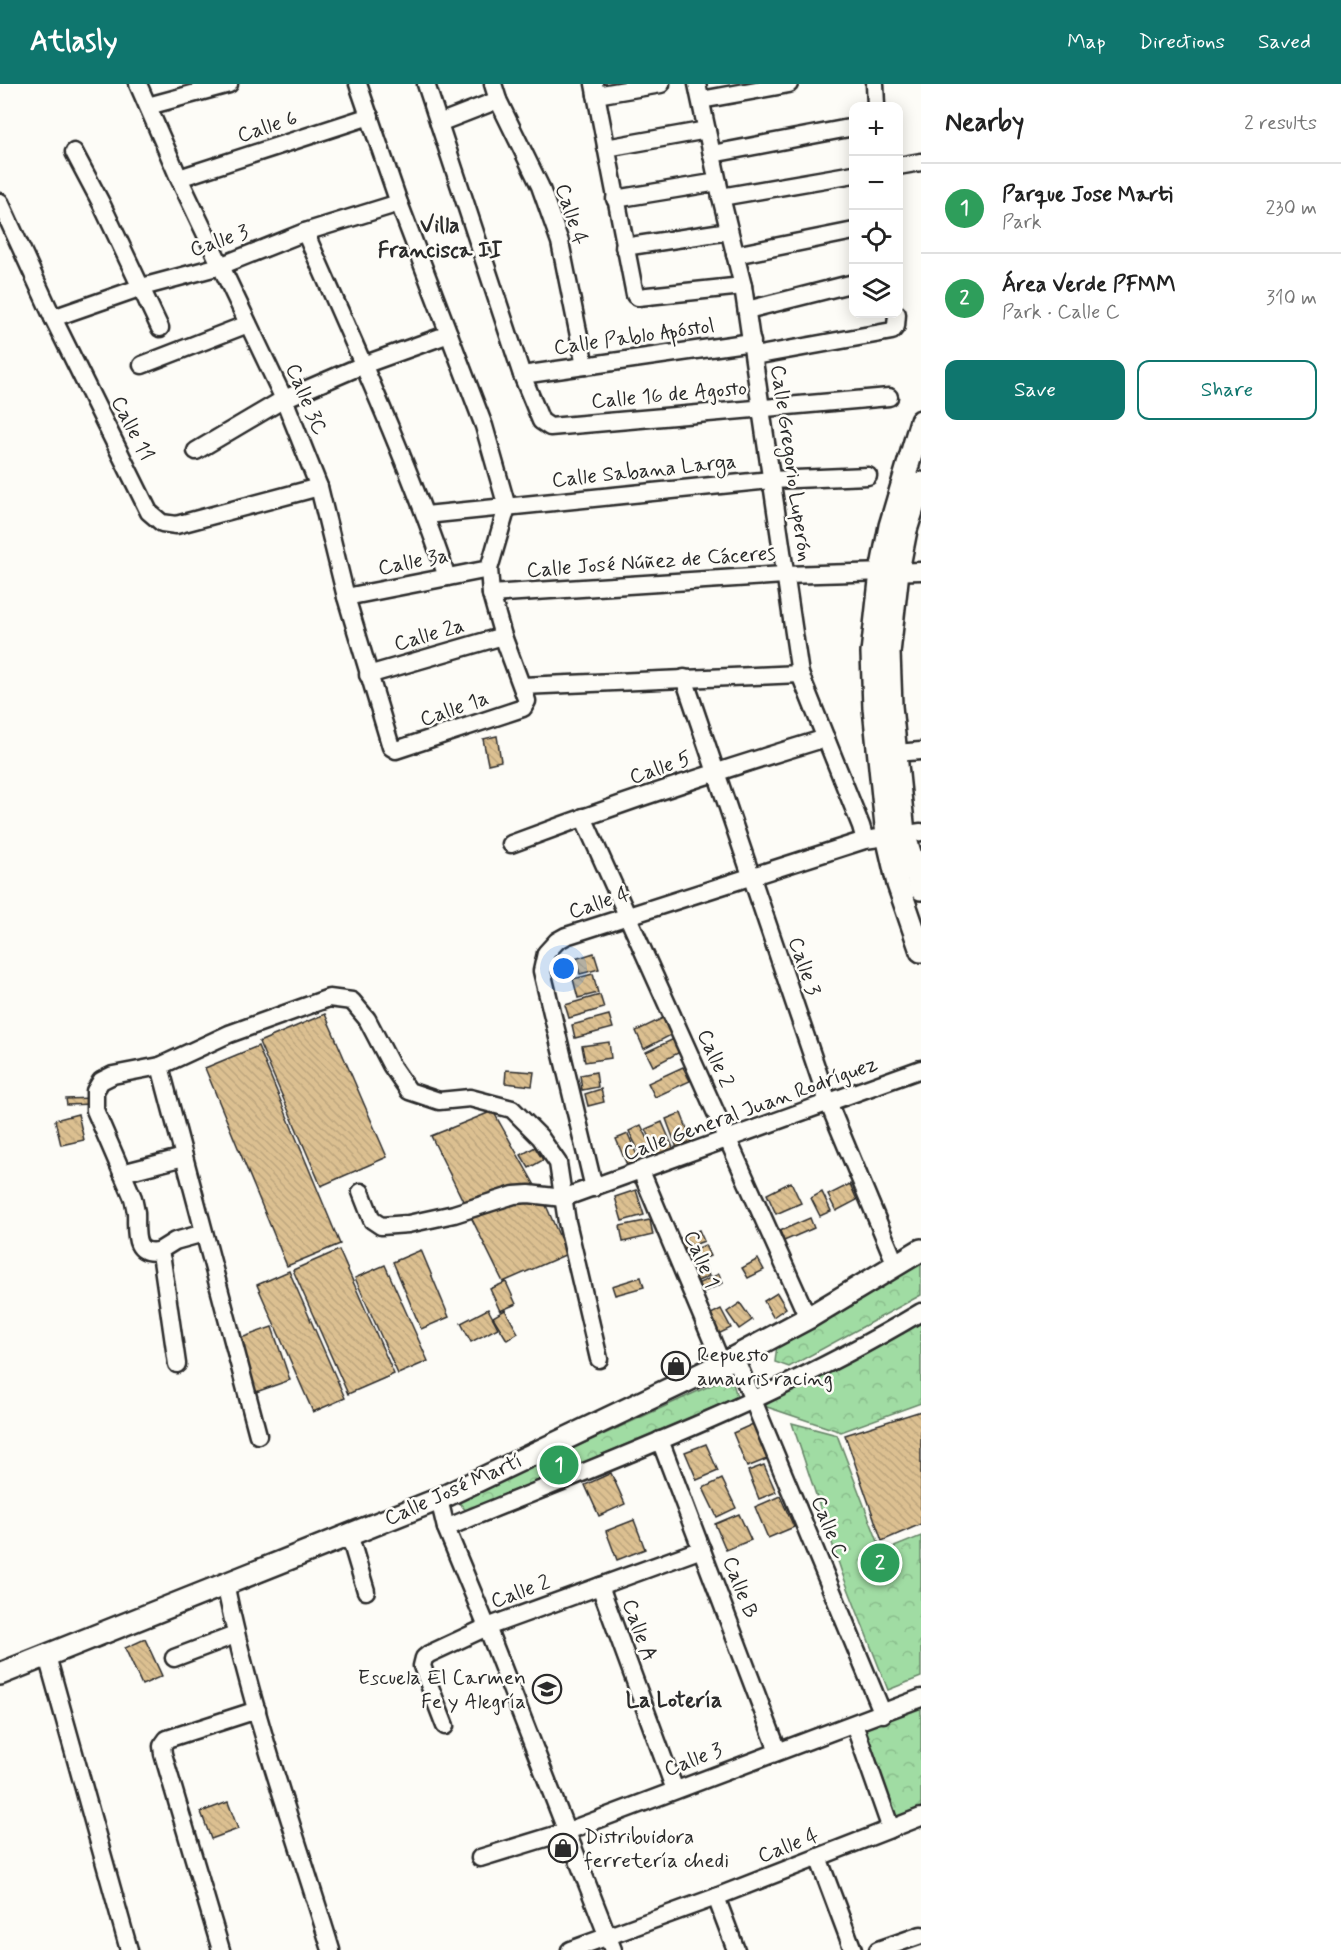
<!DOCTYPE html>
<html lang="en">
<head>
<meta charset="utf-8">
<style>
	body { margin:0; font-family:Mynerve,sans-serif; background:#f6f6f6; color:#222 }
	.controls { position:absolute; right:18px; top:18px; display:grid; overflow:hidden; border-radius:12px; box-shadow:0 3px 15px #0003 }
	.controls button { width:54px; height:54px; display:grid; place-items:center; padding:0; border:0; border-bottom:2px solid #e0e0e0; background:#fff; color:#222; font:30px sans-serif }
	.you { position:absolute; left:564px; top:885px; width:21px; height:21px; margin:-15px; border:4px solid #fff; border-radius:50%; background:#1a73e8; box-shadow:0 0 0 9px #1a73e833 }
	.badge { display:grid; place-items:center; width:39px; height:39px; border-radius:50%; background:#0f766e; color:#fff; font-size:20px; font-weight:700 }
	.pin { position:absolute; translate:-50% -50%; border:3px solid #fff; box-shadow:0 2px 6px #0006 }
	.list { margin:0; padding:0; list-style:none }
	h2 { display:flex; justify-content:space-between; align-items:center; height:78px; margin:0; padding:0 24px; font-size:26px }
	h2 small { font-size:20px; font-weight:400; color:#767676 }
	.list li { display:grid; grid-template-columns:39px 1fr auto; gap:18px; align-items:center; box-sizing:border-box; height:90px; padding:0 24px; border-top:2px solid #e0e0e0 }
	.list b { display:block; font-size:22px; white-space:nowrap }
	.list p { margin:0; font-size:20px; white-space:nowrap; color:#767676 }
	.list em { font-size:20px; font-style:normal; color:#767676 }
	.actions { display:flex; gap:12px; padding:18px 24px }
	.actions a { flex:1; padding:14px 0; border:2px solid #0f766e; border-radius:12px; text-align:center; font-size:21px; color:#0f766e }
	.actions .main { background:#0f766e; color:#fff }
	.icon { flex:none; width:33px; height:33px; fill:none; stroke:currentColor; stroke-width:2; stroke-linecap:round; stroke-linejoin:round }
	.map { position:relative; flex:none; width:921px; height:1866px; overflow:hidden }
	header { display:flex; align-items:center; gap:36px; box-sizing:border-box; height:84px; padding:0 30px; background:#0f766e; color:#fff }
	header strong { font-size:28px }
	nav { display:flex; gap:33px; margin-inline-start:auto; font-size:21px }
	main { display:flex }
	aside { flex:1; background:#fff }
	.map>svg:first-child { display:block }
	.park { fill:url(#park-crowns); stroke:#668467; stroke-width:1.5 }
	.building { fill:url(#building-back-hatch); stroke:#2b2b2b; stroke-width:1.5 }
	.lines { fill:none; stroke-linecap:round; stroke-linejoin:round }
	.minor-casing { stroke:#2b2b2b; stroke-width:21 }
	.major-casing { stroke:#2b2b2b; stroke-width:26 }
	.minor { stroke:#fdfcf7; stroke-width:16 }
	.major { stroke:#fdfcf7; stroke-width:21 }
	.labels { text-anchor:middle; stroke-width:5; stroke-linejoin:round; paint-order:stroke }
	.street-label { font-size:21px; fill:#2b2b2b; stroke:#fdfcf7 }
	.poi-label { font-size:21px; fill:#2b2b2b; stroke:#fdfcf7; text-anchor:start }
	.neighbourhood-label { font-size:22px; font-weight:bold; fill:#2b2b2b; stroke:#fdfcf7 }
</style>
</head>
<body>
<header>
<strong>Atlasly</strong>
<nav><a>Map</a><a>Directions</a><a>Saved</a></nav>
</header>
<main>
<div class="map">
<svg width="921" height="1866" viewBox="0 0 921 1866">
	<defs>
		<pattern id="park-crowns" width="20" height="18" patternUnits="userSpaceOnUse" patternTransform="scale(1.5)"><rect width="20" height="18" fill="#a0dca3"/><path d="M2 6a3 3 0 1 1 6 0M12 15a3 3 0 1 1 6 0" fill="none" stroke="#8abd8c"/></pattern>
		<pattern id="building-back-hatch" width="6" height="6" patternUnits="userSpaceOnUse" patternTransform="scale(1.5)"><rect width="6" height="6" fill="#dcc091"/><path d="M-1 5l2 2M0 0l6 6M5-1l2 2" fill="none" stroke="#bda57d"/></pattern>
	</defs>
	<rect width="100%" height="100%" fill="#fdfcf7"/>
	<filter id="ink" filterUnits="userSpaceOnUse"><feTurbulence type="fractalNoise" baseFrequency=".0167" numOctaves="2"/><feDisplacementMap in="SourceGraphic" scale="12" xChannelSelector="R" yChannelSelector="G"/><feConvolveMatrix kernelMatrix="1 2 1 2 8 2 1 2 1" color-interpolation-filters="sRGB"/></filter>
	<g filter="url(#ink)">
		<!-- park -->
		<g class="park">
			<polygon points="921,1179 921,1211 789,1283 775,1278 777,1261"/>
			<polygon points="921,1231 921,1319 841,1348 764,1322"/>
			<polygon points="731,1292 737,1313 467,1428 458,1417"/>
			<polygon points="792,1339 837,1351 882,1468 921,1452 921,1593 888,1606 842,1489"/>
			<polygon points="921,1622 921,1725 896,1734 863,1645"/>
		</g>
		<!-- building -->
		<g class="building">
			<polygon points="497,652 501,677 488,680 483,655"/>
			<polygon points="594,869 599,885 580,890 575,875"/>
			<polygon points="593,890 598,909 578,914 573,895"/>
			<polygon points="600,911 604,924 569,934 565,921"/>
			<polygon points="325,930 387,1073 321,1102 259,958"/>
			<polygon points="609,931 613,944 575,954 572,941"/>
			<polygon points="663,934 671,951 644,965 636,947"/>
			<polygon points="676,954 682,967 653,982 646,968"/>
			<polygon points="609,958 611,974 585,978 582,962"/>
			<polygon points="258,962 340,1160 287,1182 205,984"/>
			<polygon points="683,983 690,997 655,1013 648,999"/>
			<polygon points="506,986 534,988 532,1002 505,999"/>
			<polygon points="596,988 598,1003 582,1006 580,991"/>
			<polygon points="601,1005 604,1018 588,1022 585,1010"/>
			<polygon points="92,1014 92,1020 67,1021 66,1015"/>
			<polygon points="493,1027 545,1119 567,1170 503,1198 431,1052"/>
			<polygon points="681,1029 692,1058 677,1064 666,1035"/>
			<polygon points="78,1030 84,1056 61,1061 55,1036"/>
			<polygon points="662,1038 674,1066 658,1072 646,1045"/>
			<polygon points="641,1041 653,1065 641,1072 629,1047"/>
			<polygon points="628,1050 639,1076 627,1081 616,1055"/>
			<polygon points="535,1063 543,1076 529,1084 521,1071"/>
			<polygon points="791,1098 801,1119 776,1130 767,1110"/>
			<polygon points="850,1100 857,1116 836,1127 828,1111"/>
			<polygon points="636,1106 644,1131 622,1137 615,1113"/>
			<polygon points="822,1108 831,1127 820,1132 811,1114"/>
			<polygon points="810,1134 814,1144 784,1157 780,1147"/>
			<polygon points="650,1136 653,1151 623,1158 620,1142"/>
			<polygon points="699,1146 704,1157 683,1165 679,1155"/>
			<polygon points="705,1161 710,1172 690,1181 685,1170"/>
			<polygon points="339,1166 394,1290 348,1310 293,1186"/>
			<polygon points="421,1166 449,1233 421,1245 393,1178"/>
			<polygon points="758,1175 764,1186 748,1194 742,1184"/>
			<polygon points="704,1179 709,1192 696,1198 691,1185"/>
			<polygon points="385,1181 428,1277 398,1290 355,1194"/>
			<polygon points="289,1187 345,1314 313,1328 257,1201"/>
			<polygon points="719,1190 723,1199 701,1209 697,1200"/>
			<polygon points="641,1193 644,1203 615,1211 612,1202"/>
			<polygon points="506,1198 516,1220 500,1227 490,1205"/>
			<polygon points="777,1209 786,1224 773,1233 764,1217"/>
			<polygon points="740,1219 752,1236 739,1245 727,1228"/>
			<polygon points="488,1225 498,1244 471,1258 461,1239"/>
			<polygon points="721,1225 731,1244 716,1251 707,1232"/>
			<polygon points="505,1226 518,1249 507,1256 493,1233"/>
			<polygon points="272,1243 290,1296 256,1308 238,1255"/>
			<polygon points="921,1327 921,1440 882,1457 845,1351"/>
			<polygon points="753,1340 767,1375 747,1383 733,1349"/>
			<polygon points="706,1360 718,1387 697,1396 685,1368"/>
			<polygon points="764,1381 776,1408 759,1415 748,1387"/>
			<polygon points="611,1389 625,1420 599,1432 585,1401"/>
			<polygon points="722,1395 736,1424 717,1433 703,1404"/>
			<polygon points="780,1412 794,1443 768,1454 755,1423"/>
			<polygon points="739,1430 751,1456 726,1466 715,1440"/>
			<polygon points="634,1436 645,1465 617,1476 606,1447"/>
			<polygon points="145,1555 162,1592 142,1601 125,1564"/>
			<polygon points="228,1718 238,1745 211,1755 201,1728"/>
		</g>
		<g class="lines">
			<!-- minor casing -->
			<g class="minor-casing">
				<g id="minor">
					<polyline points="138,0 179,94 284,315 319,403 346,513 391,663 396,666 523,624 527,617 503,552 491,510 489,485 507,423 484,342 399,119 358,0"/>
					<polyline points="426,0 522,291 541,337 550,343 889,313"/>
					<polyline points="493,0 498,16 540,102 560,158 585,282"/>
					<polyline points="594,0 635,211 638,213 743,202"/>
					<polyline points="697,0 721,113 743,202 800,590 861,742 865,756"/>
					<polyline points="875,0 876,22"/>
					<polyline points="596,11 661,0"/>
					<polyline points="701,16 789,0"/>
					<polyline points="148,22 229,0"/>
					<polyline points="439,39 498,16"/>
					<polyline points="606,64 707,46"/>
					<polyline points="74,68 101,119 160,244"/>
					<polyline points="712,70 854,43"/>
					<polyline points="898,82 921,78"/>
					<polyline points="179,94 370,32"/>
					<polyline points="721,113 854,90"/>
					<polyline points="615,115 718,98"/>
					<polyline points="0,118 53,234 149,428 162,439 176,441 319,403"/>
					<path d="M 305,148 C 355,262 407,375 447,493"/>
					<polyline points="624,163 729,147"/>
					<polyline points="735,171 854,147"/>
					<polyline points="747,226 854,199"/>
					<polyline points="53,234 142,203 220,182 305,148 399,119"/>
					<polyline points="754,272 892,247 896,242 897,230"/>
					<polyline points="142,281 248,240"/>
					<polyline points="522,291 752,258"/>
					<polyline points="196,367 284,315 363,281 449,250"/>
					<polyline points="426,431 771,396 868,392"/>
					<polyline points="491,510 784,491 921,487"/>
					<polyline points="346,513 489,485"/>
					<polyline points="368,591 503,552"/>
					<polyline points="684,594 828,1018 896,1181"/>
					<polyline points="522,602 800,590"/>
					<polyline points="895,669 921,667"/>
					<polyline points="583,733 808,1234"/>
					<path d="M 511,760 C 615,721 720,686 826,654"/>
					<polyline points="160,982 258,1351"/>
					<polyline points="641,1087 722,1280"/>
					<polyline points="122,1089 184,1073"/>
					<polyline points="594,1104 542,887 546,869 557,857 566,852 865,756 921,748"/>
					<polyline points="361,1108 372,1136 381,1142 408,1140 454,1130 514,1111 529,1110 563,1114 921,985"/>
					<polyline points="159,1167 175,1157 204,1149"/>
					<polyline points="735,1273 883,1630"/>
					<path d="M 177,1280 L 162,1176 L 159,1167 C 131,1172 137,1145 136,1128 C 135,1124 134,1118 133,1114 L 95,1026 L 95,1007 L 101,997 L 113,991 L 160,982 L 229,950 L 329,914 L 352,917 L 367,935 L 391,981 L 409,1007 L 439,1017 L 470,1014 L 512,1025 L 540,1053 L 558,1079 L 567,1138 L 599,1275"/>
					<polyline points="660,1356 778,1667"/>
					<polyline points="439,1415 446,1444 487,1543 613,1866"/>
					<path d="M 446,1444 C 607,1378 771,1318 921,1228"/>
					<polyline points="349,1450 366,1507"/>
					<path d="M 225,1499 C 250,1624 294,1745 331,1866"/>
					<polyline points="600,1502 675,1706"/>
					<polyline points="47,1572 129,1866"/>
					<polyline points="174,1574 235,1551"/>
					<polyline points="854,1640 891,1745"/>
					<polyline points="445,1642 422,1582 424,1574 429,1570 487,1543 702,1465"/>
					<polyline points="818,1773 853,1866"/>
					<polyline points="480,1774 565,1748 921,1614"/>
					<polyline points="716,1813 736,1866"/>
					<polyline points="221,1866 163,1670 162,1662 167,1655 257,1626"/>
					<polyline points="570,1866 716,1813 921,1733"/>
					<polyline points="878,1866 921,1851"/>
				</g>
			</g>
			<!-- major casing -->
			<g class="major-casing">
				<g id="major">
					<polyline points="921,337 890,442 881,488 872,569 874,624 887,752 898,800 921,867"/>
					<polyline points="921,399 906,446 898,487 889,569 891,622 904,749 921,805"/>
					<polyline points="0,1590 439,1415 722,1280 808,1234 921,1166"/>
				</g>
			</g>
			<!-- minor -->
			<use href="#minor" class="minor"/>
			<!-- major -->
			<use href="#major" class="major"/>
		</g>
	</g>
	<!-- icons -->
	<defs>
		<g id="shop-ring" transform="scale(1.5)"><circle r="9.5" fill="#fdfcf7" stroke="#2b2b2b" stroke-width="1.5"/><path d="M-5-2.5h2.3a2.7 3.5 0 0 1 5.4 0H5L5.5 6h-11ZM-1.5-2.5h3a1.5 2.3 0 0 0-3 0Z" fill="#2b2b2b"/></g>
		<g id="school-ring" transform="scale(1.5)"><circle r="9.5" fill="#fdfcf7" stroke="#2b2b2b" stroke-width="1.5"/><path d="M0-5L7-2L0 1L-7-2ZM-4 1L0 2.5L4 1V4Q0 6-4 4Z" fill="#2b2b2b"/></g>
	</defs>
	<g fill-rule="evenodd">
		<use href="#shop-ring" x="676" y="1282"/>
		<use href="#school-ring" x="547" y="1605"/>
		<use href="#shop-ring" x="563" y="1764"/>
	</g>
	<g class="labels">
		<!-- street labels -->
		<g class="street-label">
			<text transform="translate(267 42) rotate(-18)" y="7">Calle 6</text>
			<text transform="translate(572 130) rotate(72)" y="7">Calle 4</text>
			<text transform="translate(219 156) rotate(-19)" y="7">Calle 3</text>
			<text transform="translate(634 252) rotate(-8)" y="7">Calle Pablo Apóstol</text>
			<text transform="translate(669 310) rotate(-5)" y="7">Calle 16 de Agosto</text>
			<text transform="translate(307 315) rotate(67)" y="7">Calle 3C</text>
			<text transform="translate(133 344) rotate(63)" y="7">Calle 11</text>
			<text transform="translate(792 379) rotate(82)" y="7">Calle Gregorio Luperón</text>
			<text transform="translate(644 386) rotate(-6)" y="7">Calle Sabana Larga</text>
			<text transform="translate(413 477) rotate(-11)" y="7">Calle 3a</text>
			<text transform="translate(651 477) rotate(-4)" y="7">Calle José Núñez de Cáceres</text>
			<text transform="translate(429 550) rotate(-16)" y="7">Calle 2a</text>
			<text transform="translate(454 624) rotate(-19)" y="7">Calle 1a</text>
			<text transform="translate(660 683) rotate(-19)" y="7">Calle 5</text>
			<text transform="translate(599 818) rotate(-18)" y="7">Calle 4</text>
			<text transform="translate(805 882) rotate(71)" y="7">Calle 3</text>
			<text transform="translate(716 974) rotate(66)" y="7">Calle 2</text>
			<text transform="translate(750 1024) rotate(-20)" y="7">Calle General Juan Rodríguez</text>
			<text transform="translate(702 1175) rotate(67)" y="7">Calle 1</text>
			<text transform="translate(453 1405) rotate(-24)" y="7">Calle José Martí</text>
			<text transform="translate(830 1443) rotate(68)" y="7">Calle C</text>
			<text transform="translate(741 1503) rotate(69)" y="7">Calle B</text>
			<text transform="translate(520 1507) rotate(-20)" y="7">Calle 2</text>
			<text transform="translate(640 1546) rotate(70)" y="7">Calle A</text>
			<text transform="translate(693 1675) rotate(-21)" y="7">Calle 3</text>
			<text transform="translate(788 1761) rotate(-21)" y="7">Calle 4</text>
		</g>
		<!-- poi labels -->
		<g class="poi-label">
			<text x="697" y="1277">Repuesto<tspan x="697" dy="24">amauris racing</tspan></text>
			<text x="526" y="1600" text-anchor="end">Escuela El Carmen<tspan x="526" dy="24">Fe y Alegría</tspan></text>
			<text x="584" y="1759">Distribuidora<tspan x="584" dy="24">ferretería chedi</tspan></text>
		</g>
		<!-- neighbourhood labels -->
		<g class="neighbourhood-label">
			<text x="440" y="148">Villa<tspan x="440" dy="25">Francisca II</tspan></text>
			<text x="674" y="1623">La Lotería</text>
		</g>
	</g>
</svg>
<div class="controls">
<button>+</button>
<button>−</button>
<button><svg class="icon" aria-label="locate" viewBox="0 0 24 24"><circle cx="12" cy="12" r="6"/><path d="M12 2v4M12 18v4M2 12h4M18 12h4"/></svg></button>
<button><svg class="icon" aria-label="layers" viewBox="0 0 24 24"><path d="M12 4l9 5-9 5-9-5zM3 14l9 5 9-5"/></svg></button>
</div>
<div class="you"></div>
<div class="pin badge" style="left:559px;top:1381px;background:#2e9e5b">1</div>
<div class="pin badge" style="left:880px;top:1479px;background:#2e9e5b">2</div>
</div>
<aside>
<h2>Nearby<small>2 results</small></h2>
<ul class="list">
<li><span class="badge" style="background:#2e9e5b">1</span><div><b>Parque Jose Marti</b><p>Park</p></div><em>230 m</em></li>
<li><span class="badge" style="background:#2e9e5b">2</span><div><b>Área Verde PFMM</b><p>Park · Calle C</p></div><em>310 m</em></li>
</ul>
<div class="actions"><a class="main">Save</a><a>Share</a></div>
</aside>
</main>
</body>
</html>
